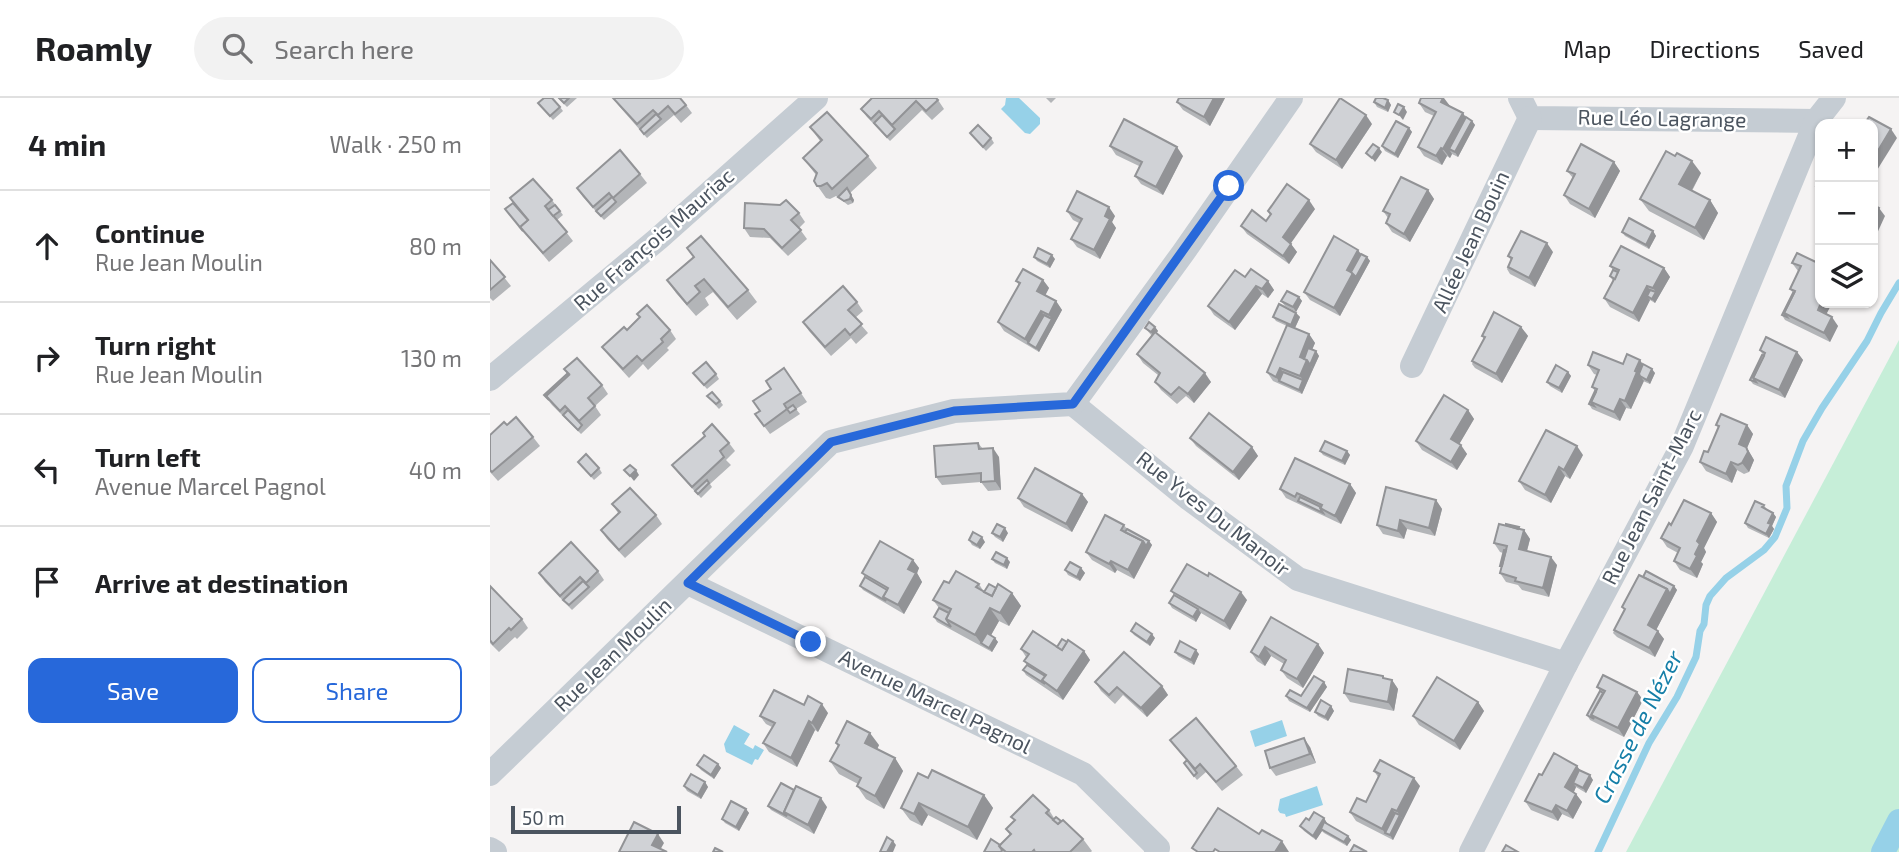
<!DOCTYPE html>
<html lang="en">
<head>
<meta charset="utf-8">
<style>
	body { margin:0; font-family:"Exo 2",sans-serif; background:#f2f2f2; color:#202124 }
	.controls { position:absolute; right:21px; top:21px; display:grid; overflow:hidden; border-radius:14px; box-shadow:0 2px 5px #0004 }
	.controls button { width:63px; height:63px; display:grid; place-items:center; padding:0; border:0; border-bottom:2px solid #e0e0e0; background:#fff; color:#202124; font:35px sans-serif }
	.scale { position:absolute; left:21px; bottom:18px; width:170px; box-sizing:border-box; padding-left:7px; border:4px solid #4b545f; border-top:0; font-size:19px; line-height:24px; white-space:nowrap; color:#4b545f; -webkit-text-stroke:5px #fff; paint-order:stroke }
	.stop { position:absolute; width:21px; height:21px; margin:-16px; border:5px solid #2768da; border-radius:50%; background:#fff }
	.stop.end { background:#2768da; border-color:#fff; box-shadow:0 2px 7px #0008 }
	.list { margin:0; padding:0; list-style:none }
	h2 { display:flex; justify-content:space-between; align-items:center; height:91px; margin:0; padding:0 28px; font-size:30px }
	h2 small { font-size:23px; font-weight:400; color:#757577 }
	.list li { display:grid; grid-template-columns:46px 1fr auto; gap:21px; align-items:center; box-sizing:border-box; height:112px; padding:0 28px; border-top:2px solid #e0e0e0 }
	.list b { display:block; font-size:26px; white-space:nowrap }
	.list p { margin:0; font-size:23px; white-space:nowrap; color:#757577 }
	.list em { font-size:23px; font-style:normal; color:#757577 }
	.actions { display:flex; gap:14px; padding:21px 28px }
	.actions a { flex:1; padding:16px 0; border:2px solid #2768da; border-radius:14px; text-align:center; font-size:24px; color:#2768da }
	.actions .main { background:#2768da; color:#fff }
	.icon { flex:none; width:38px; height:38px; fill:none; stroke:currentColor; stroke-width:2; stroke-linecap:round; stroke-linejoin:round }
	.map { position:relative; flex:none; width:1409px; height:754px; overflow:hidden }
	header { display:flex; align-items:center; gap:42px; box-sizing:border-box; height:98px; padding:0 35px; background:#fff; border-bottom:2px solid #e0e0e0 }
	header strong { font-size:33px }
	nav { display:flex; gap:38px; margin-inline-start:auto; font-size:24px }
	.search { width:490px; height:63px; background:#f2f2f2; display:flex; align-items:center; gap:18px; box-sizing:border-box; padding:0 24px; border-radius:38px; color:#757577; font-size:26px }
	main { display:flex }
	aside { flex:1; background:#fff }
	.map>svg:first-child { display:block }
	.green { fill:#c6eed8 }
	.water { fill:#96d1e8 }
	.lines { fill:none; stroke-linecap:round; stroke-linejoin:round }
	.stream { stroke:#96d1e8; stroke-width:7 }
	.canal { stroke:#96d1e8; stroke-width:24 }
	.minor { stroke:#c5ccd3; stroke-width:24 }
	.wall { fill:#b3b5b8 }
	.shaded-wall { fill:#929396 }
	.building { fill:#d0d2d6; stroke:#929396; stroke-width:2 }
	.route { stroke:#2768da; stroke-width:9 }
	.labels { text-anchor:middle; stroke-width:5; stroke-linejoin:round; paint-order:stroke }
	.street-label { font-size:21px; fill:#4b545f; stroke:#fff }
	.water-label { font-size:23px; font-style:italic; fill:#167fa8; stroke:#fff }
</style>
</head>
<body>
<header>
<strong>Roamly</strong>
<div class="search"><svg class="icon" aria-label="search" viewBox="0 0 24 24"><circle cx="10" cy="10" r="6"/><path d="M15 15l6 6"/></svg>Search here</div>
<nav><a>Map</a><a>Directions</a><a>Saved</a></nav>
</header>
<main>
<aside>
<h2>4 min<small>Walk · 250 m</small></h2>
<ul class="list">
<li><svg class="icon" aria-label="ahead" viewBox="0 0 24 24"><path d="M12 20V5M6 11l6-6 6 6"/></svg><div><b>Continue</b><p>Rue Jean Moulin</p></div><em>80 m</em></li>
<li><svg class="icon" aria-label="right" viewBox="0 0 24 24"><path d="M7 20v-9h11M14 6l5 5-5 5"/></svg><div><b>Turn right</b><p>Rue Jean Moulin</p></div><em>130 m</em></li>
<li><svg class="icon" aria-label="left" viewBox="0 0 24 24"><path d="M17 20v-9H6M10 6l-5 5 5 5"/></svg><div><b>Turn left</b><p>Avenue Marcel Pagnol</p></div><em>40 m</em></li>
<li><svg class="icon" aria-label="arrive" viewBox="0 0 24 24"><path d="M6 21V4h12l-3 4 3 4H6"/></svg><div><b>Arrive at destination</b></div></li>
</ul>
<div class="actions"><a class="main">Save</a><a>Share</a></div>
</aside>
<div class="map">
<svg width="1409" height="754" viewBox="0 0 1409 754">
	<rect width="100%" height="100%" fill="#f5f3f3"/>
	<!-- green -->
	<polygon class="green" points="1409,242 1409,754 1136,754"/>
	<!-- water -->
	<g class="water">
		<polygon points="516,0 529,0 550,20 550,26 540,36 535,35 511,11 515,7"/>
		<polygon points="792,622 797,638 765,649 760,633"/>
		<polygon points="244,627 260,636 254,646 263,651 265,647 274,652 268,662 265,661 262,667 236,654 234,646"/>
		<polygon points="827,688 833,707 796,719 795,716 790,715 788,712 790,701"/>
	</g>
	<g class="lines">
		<!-- stream -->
		<polyline class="stream" points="1108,754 1159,645 1187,599 1206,559 1210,533 1214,526 1216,507 1220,498 1236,480 1274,452 1285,439 1297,410 1296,388 1313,343 1332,310 1377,243 1391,215 1409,185"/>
		<!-- canal -->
		<polyline class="canal" points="1393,754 1409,723"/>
		<!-- minor -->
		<g class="minor">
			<polyline points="1030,0 1040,20 1326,23"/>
			<polyline points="922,268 1040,20"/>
			<polyline points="0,281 169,140 326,0"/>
			<polyline points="583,306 698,400 808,481 1076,566"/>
			<polyline points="198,485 593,676 668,750 666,754"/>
			<polyline points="0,676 341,344 464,313 583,306 693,155 801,0"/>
			<polyline points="0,751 5,754"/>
			<polyline points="981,754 1076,566 1192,348 1326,23 1344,0"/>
		</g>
	</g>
	<!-- wall -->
	<g class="wall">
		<polygon points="68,0 87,0 77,9"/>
		<polygon points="123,0 196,7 202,15 191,25 184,17 157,40 129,8"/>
		<polygon points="382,0 448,2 454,11 442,22 432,12 400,43 377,19 371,11"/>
		<polygon points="556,0 566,0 561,5"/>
		<polygon points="689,0 735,0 720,28 693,12 687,4"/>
		<polygon points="898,2 901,7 898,14 887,9 884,4"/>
		<polygon points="48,5 70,9 73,13 63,22"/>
		<polygon points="929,5 960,8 982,23 985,27 968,59 962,56 960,60 957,58 952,67 934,58 928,49 944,18 935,14"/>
		<polygon points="882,26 852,71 826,54 820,46"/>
		<polygon points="320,29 378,58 387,70 360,95 364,102 363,105 358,107 346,98 340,101 336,100 324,83 326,77 313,60 330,43"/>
		<polygon points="919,30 922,34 908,60 895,53 892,48"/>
		<polygon points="480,35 501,40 504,45 496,53"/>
		<polygon points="620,48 693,58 673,97 651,86 645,78 649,68 626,57"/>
		<polygon points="1124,64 1130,73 1105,120 1080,106 1074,97 1083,80 1077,73"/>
		<polygon points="1211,75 1202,93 1220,102 1228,115 1214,142 1159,113 1150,101"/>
		<polygon points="150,76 157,85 114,122 93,99 87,90"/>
		<polygon points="938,92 944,101 920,144 902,134 896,125 898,120 893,113"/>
		<polygon points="62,102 73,117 67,122 83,143 59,164 15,111"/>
		<polygon points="825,111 800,145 807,154 799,166 757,136 751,128 776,123 780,117 778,113"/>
		<polygon points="577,113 625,118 622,124 626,130 610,161 587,149 581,141 589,125 583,122"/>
		<polygon points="309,115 315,124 309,130 317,141 298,158 280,140 260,139 254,130"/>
		<polygon points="1163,133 1166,138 1159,151 1135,138 1132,134"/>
		<polygon points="197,150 258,192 267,204 247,222 223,194 215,200 219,207 206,218 186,195 177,182 203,159"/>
		<polygon points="1063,154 1045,189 1020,176 1017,171 1021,162 1018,158"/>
		<polygon points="1307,155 1330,205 1342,205 1336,216 1348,228 1340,244 1295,222 1292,217 1303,195 1300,191 1308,173 1302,165"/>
		<polygon points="871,156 877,159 880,163 850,218 820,202 814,194"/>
		<polygon points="544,159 565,161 560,170 547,163"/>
		<polygon points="0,162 21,188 3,203 0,200"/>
		<polygon points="1120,168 1174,170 1180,179 1165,205 1160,202 1149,224 1120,209 1114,200 1123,183 1120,178 1123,172"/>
		<polygon points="755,179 778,183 784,192 778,200 772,196 745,232 724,217 718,208"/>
		<polygon points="553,182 559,190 555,197 566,203 572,212 549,254 514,233 508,224 529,187 526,183"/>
		<polygon points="809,199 812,203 806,214 795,208 791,203"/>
		<polygon points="367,204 373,213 365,220 378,235 366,246 361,240 341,258 319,233 313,224"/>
		<polygon points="806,215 810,219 805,230 819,236 825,245 822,252 826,253 829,258 812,296 783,283 777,274 797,228 786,223 783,219"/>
		<polygon points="665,229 668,233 666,235 721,284 704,305 696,298 687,306 671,292 665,284 668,277 653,265 647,256 662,238 655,230"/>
		<polygon points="1031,229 1038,238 1012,285 985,270 982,266 994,241 992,238"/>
		<polygon points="137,232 180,232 186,241 177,250 179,252 158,272 153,266 139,280 119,258 112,249"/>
		<polygon points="1270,252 1307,254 1313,262 1295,300 1263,286 1260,282 1273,257"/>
		<polygon points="1133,266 1153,266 1165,275 1160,286 1153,283 1141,311 1136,310 1130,323 1102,311 1099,306 1105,293 1102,289 1107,277 1104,276 1098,267"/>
		<polygon points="294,270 317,304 306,311 310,316 280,336 265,316 270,313"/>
		<polygon points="74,271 112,287 118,296 105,308 111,317 91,336 62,307 54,297 77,276"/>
		<polygon points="1078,274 1081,278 1072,295 1060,288 1057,284"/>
		<polygon points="203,275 226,276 229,281 217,291"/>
		<polygon points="217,298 230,303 233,307 229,311"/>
		<polygon points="978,312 984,321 969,346 977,356 967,372 932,352 926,343"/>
		<polygon points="17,327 43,339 50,348 8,383 0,374 0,337"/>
		<polygon points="1226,327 1257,327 1263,336 1257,350 1264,362 1259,374 1254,376 1247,372 1242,385 1216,373 1210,364 1218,354 1229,330"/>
		<polygon points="700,340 762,349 768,358 749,382 706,348"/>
		<polygon points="239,345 245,353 236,362 241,367 220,386 222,389 211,400 189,376 182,367"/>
		<polygon points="488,345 493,351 509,359 511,392 498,393 491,384 452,387 446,379"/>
		<polygon points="830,353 857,353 860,357 855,367 833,357"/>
		<polygon points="1093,357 1080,381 1075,378 1061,405 1035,392 1029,383"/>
		<polygon points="88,364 109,370 112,375 104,382"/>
		<polygon points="860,386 866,395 851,426 796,400 790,391"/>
		<polygon points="592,396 598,404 582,434 534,409 528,400"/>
		<polygon points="946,402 952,411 945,438 917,431 914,441 893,436 887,427"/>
		<polygon points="122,406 166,417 172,426 135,460 117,441 111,432 128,415"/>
		<polygon points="1274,407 1277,412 1283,415 1286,419 1282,428 1284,431 1279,440 1258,430 1255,425"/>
		<polygon points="1221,415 1227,424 1214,450 1216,454 1211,464 1213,466 1207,480 1190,472 1184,463 1188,455 1177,449 1171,440 1181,427"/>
		<polygon points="634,427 637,431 659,443 662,447 644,481 627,472 625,475 602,462 596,454"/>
		<polygon points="1016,427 1029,429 1030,431 1034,432 1040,441 1037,453 1067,467 1059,499 1032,492 1028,487 1016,484 1010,475 1012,470 1010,468 1013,455 1010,454 1004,445"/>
		<polygon points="502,435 518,435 513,444 505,439"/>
		<polygon points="479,442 495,444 490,451 482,447"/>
		<polygon points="502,461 520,464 517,471 505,465"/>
		<polygon points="423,462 429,470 427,475 432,484 414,516 373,492 370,488 375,479 372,475"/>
		<polygon points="591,470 595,475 590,483 578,477 575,472"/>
		<polygon points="108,473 114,482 82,512 55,484 49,475"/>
		<polygon points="1153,479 1184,488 1187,492 1166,532 1174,541 1165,559 1127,539 1123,535 1134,512 1132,509"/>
		<polygon points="459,485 489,486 494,494 506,490 522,495 531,508 519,528 509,523 501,537 508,544 502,554 447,524 444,519 449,510 443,502"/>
		<polygon points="0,488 32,521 38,530 27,541 25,539 9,554 0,545"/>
		<polygon points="681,493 757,502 740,532 711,515 706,524 682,510 679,505 684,497"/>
		<polygon points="781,519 828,546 834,555 813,590 797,580 791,572 794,566 781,558 775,568 767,563 761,554"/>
		<polygon points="641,533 665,540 660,548 644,537"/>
		<polygon points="567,549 594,553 600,562 573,602 536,577 533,572 537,567 534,563 536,559 531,551"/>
		<polygon points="685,554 709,556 704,567 688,558"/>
		<polygon points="895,580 902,582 908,591 904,613 860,604 854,595"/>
		<polygon points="605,584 672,588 678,597 657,619 633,597 625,606 611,593"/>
		<polygon points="834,584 837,589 820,614 799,603 796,598 811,598"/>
		<polygon points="1107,589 1147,594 1153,602 1134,639 1100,622 1097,617 1110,593"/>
		<polygon points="988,604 994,613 970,652 929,627 923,618"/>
		<polygon points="314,607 338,615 328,634 325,632 307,669 279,654 273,645 282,629 276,626 270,618"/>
		<polygon points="841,608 844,613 838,623 828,618 825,614"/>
		<polygon points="680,642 746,668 753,677 732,693 716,674 707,682 694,665 697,663"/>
		<polygon points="346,645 389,647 387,651 405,660 413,673 394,711 376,701 367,688 368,686 349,676 340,663 348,649"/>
		<polygon points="820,649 826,665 786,678 780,670"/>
		<polygon points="228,666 231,670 224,681 211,672 207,667"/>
		<polygon points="1087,668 1089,672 1103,682 1096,695 1086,689 1084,694 1092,704 1083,721 1072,716 1068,723 1041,712 1035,703 1052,677"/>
		<polygon points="884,673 930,688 903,742 866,723 860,714 876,704 888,679"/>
		<polygon points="438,680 494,697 503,710 487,742 438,717 432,728 420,722 411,710"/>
		<polygon points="215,684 218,689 211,701 197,693 194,688"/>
		<polygon points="278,708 337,709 324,736 281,712"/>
		<polygon points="256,711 259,715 249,733 235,725 232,721"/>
		<polygon points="559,712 564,720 593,741 602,753 601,754 494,754 510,747 520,737 516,731"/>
		<polygon points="834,720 837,726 858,738 861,742 857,748 834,735 832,733 826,742 814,733 810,728 819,722"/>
	</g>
	<!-- shaded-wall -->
	<g class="shaded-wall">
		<polygon points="724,0 735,0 720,28 714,19"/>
		<polygon points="953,0 954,0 960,8 951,4"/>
		<polygon points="898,2 901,7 898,14 895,10"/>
		<polygon points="914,9 917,14 913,22 909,17"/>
		<polygon points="973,15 979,24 959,51 962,56 960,60 953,51"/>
		<polygon points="876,17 882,26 852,71 846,62"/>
		<polygon points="982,23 985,27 968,59 965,54"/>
		<polygon points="919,30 922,34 908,60 905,56"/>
		<polygon points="1401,31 1407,40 1384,77 1383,75 1383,61"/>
		<polygon points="687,49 693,58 673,97 666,89"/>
		<polygon points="889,50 892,54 885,64 882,60"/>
		<polygon points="951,50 957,58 952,67 946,58"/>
		<polygon points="1202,63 1211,75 1198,99 1189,86"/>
		<polygon points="1124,64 1130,73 1105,120 1099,111"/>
		<polygon points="357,90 364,102 363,105 360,101"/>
		<polygon points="938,92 944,101 920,144 914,136"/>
		<polygon points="819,102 825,111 799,148 793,139"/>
		<polygon points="1220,102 1228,115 1214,142 1205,130"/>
		<polygon points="619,109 625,118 622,124 626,130 610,161 604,152 615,118"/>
		<polygon points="1389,110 1395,118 1384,142 1383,140 1383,122"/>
		<polygon points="1163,133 1166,138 1159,151 1156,147"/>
		<polygon points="1057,145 1063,154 1045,189 1039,180"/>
		<polygon points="801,146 807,154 799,166 793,158"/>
		<polygon points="868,152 874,160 877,159 880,163 850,218 844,210 857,172"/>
		<polygon points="562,157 565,161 560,170 557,166"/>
		<polygon points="1174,170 1180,179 1165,205 1162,201 1166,194 1163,190"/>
		<polygon points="553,182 559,190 553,202 547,193"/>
		<polygon points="778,183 784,192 778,200 772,191"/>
		<polygon points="766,188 772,196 745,232 739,224"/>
		<polygon points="1157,188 1163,196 1157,198 1160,202 1149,224 1143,215"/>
		<polygon points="809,199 812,203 806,214 803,209"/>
		<polygon points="566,203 572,212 549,254 546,250 562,221 559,217"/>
		<polygon points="1331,205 1342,205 1334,221 1328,212"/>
		<polygon points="551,213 557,221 538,245 535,241"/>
		<polygon points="806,215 810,219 804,232 801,227"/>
		<polygon points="1342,219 1348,228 1340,244 1334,235"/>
		<polygon points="665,229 668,233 664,239 661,234"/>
		<polygon points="1031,229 1038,238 1012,285 1006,276"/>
		<polygon points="819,236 825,245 817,263 823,271 812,296 809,292 813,282 810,278 810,259"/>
		<polygon points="826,253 829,258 823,271 820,267"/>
		<polygon points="1307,254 1313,262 1295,300 1289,292"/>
		<polygon points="1150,262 1156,271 1150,278 1154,283 1141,311 1135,303"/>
		<polygon points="790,270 796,278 789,283 786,279"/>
		<polygon points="1162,271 1165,275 1160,286 1157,282"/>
		<polygon points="1078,274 1081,278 1072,295 1069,290"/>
		<polygon points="715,275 721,284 704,305 698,296"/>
		<polygon points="1130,301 1136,310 1130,323 1124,314"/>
		<polygon points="978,312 984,321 967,350 961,341"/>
		<polygon points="1257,327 1263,336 1257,350 1264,362 1259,374 1252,365 1249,346"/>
		<polygon points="971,347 977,356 967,372 961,364"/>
		<polygon points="1087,348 1093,357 1080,381 1074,372"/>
		<polygon points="762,349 768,358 749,382 743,374"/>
		<polygon points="503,350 509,359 511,392 505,383"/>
		<polygon points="857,353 860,357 855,367 852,363"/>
		<polygon points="1241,364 1247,372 1242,385 1236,376"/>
		<polygon points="1069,369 1075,378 1061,405 1055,397"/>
		<polygon points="146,372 149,377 144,383 140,378"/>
		<polygon points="860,386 866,395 851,426 845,418"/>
		<polygon points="592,396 598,404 582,434 576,426"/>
		<polygon points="946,402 952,411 945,438 939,430"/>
		<polygon points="1221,415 1227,424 1214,450 1216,454 1211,464 1213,466 1207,480 1200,471 1205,456 1207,443"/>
		<polygon points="1283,415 1286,419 1282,428 1284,431 1279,440 1276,436 1278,425"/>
		<polygon points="910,422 917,431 914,441 908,433"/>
		<polygon points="515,430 518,435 513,444 510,439"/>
		<polygon points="1034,432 1040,441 1035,460 1029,451"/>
		<polygon points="492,439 495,444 490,451 487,447"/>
		<polygon points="653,443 659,443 662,447 644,481 638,472"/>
		<polygon points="1061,459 1067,467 1059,499 1053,490"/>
		<polygon points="517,460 520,464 517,471 514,467"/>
		<polygon points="423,462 429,470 427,475 432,484 414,516 408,507 418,471"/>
		<polygon points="621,463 627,472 625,475 619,466"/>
		<polygon points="591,470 595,475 590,483 587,479"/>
		<polygon points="1184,488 1187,492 1164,536 1158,527 1177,491"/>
		<polygon points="751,494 757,502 740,532 734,523"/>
		<polygon points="522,495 531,508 519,528 510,515"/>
		<polygon points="500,510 509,523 495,548 491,545 485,537"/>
		<polygon points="708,511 711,515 706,524 703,519"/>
		<polygon points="1168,533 1174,541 1165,559 1159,550"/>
		<polygon points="662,536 665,540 660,548 657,544"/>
		<polygon points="505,540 508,544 502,554 499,550"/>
		<polygon points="828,546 834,555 813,590 807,581"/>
		<polygon points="775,549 781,558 775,568 769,559"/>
		<polygon points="706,552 709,556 704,567 701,562"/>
		<polygon points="594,553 600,562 573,602 567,593"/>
		<polygon points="902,582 908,591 904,613 898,604"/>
		<polygon points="834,584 837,589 820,614 817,610"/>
		<polygon points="672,588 678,597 657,619 651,610"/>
		<polygon points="1147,594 1153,602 1134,639 1128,630"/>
		<polygon points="988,604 994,613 970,652 964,643"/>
		<polygon points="332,606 338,615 328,634 322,625"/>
		<polygon points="841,608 844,613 838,623 835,619"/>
		<polygon points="319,623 325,632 307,669 301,660"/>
		<polygon points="380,635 389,647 384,658 375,645"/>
		<polygon points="814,640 820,649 826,665 820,656"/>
		<polygon points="405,660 413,673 394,711 385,698"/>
		<polygon points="228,666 231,670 224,681 221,677"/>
		<polygon points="1087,668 1093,676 1083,685 1086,689 1082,698 1075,689"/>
		<polygon points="1100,677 1103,682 1096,695 1093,690"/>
		<polygon points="924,680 930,688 913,722 907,713"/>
		<polygon points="215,684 218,689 211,701 208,697"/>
		<polygon points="1086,696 1092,704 1083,721 1077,713"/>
		<polygon points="494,697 503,710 487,742 478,729"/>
		<polygon points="331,700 337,709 324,736 318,727"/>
		<polygon points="429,705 438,717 432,728 424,716"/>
		<polygon points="1066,707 1072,716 1068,723 1062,714"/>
		<polygon points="256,711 259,715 249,733 246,729"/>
		<polygon points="902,711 909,719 895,735 892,731"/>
		<polygon points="910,717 913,722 903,742 900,737"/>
		<polygon points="834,720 837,725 833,732 831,731 832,733 826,742 823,738"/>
		<polygon points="168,736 174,745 169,754 162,747"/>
		<polygon points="858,738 861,742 857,748 854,744"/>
		<polygon points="403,743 406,747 403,754 397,754"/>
		<polygon points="792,743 799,754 785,754"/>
	</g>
	<!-- building -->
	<g class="building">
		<polygon points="54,0 62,0 70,9 60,18 48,5"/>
		<polygon points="69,0 79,0 74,5"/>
		<polygon points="123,0 190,0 196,7 185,16 178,8 168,17 163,12 147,26"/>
		<polygon points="382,0 446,0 448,2 436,13 426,3 402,27 389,13 381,21 371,11"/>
		<polygon points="689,0 724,0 714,19 687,4"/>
		<polygon points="850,0 876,17 846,62 820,46"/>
		<polygon points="886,0 893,0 898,2 895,10 884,4"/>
		<polygon points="931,0 953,0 951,4 973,15 953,51 951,50 946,58 928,49 946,14 929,5"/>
		<polygon points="908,6 914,9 909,17 904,14"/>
		<polygon points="337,14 378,58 342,91 337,85 331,88 327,88 324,83 327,75 313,60 332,42 320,29"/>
		<polygon points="166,16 171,21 154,36 150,31"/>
		<polygon points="392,17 405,31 397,39 384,25"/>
		<polygon points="976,19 982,23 965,54 959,51"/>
		<polygon points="1379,19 1401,31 1383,61 1383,26 1374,26"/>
		<polygon points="634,21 687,49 666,89 645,78 652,64 620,48"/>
		<polygon points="906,23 919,30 905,56 892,48"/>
		<polygon points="488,27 501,40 493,49 480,35"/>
		<polygon points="883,46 889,50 882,60 876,55"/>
		<polygon points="1091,46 1124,64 1099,111 1074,97 1085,76 1077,73"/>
		<polygon points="130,52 150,76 123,100 119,95 103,109 87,90"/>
		<polygon points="1176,53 1185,58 1187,55 1202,63 1189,86 1220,102 1205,130 1150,101"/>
		<polygon points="911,79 938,92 914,136 896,125 900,116 893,113"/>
		<polygon points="1330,79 1330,90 1326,88"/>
		<polygon points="43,81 62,102 55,108 77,134 53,155 30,129 38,122 20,100"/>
		<polygon points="797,86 819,102 793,139 801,146 793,158 751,128 762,112 776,123 781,116 778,113"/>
		<polygon points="357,90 361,97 360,101 354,103 348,99"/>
		<polygon points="587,93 619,109 615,118 620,121 604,152 581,141 592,121 577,113"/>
		<polygon points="122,99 126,104 111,118 106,113"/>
		<polygon points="296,102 309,115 301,122 311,132 292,150 274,131 254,130 255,105 290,107"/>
		<polygon points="23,105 38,122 30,129 33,133 15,111"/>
		<polygon points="65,107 70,113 63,118 58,112"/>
		<polygon points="1383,107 1389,110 1383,122"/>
		<polygon points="1139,120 1163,133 1156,147 1132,134"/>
		<polygon points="1031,133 1057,145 1039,180 1018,169 1022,160 1018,158"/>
		<polygon points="211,138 258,192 238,209 214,181 205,188 210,194 197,206 177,182 204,159 197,150"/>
		<polygon points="844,138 868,152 857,172 863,175 844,210 814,194"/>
		<polygon points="1131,148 1174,170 1163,190 1157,188 1143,215 1114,200 1129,172 1120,168"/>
		<polygon points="548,150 562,157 557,166 544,159"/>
		<polygon points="1307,155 1330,166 1330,205 1331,205 1328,212 1342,219 1334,235 1294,215 1305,193 1300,191 1311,168 1302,165"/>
		<polygon points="871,156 877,159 866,179 861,174"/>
		<polygon points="0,162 15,179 0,192"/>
		<polygon points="533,171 553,182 547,193 566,203 559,217 551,213 535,241 508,224 530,185 526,183"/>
		<polygon points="761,171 778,183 772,191 766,188 739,224 718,208 745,172 755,179"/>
		<polygon points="1123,172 1128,174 1125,181 1120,178"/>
		<polygon points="353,188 367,204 358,212 372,226 360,237 355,231 335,249 313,224"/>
		<polygon points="1160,192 1166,194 1162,201 1157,198"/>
		<polygon points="797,193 809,199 803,209 791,203"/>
		<polygon points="1303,195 1304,195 1294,215 1297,219 1292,217"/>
		<polygon points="789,206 806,215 801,227 783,219"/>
		<polygon points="157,207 180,232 171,241 173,244 152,263 147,258 133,271 112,249 134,229 137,232 150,219 147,216"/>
		<polygon points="1004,214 1031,229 1006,276 982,263 995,239 992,238"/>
		<polygon points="554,217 562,221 546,250 538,245"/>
		<polygon points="659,224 665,229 661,234 655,230"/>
		<polygon points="797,227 819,236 810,259 817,262 810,278 790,270 786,279 777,274"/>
		<polygon points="665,234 715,275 698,296 689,289 681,297 665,284 670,275 647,256"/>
		<polygon points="1276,239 1307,254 1289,292 1263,280 1275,255 1270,252"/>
		<polygon points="818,250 826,253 820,267 817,262 814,261"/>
		<polygon points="1103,254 1133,266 1137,256 1150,262 1145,273 1147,274 1135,303 1130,301 1124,314 1101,304 1107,291 1102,289 1109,272 1098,267"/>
		<polygon points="1272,257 1274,258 1263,280 1266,284 1260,282"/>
		<polygon points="87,260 112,287 98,300 105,308 89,323 75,308 70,313 56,298 79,276 74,271"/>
		<polygon points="216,264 226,276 214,287 203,275"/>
		<polygon points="1153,266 1162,271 1157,282 1150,278 1149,276"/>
		<polygon points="1066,267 1078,274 1069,290 1057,284"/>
		<polygon points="294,270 311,295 294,306 297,311 274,328 265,316 270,313 263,303 281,291 276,283"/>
		<polygon points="793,274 813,282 809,292 789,283"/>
		<polygon points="77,276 79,277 56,298 59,302 54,297"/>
		<polygon points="1105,293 1106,294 1101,304 1104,308 1099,306"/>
		<polygon points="222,294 230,303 226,306 217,298"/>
		<polygon points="954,297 978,312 961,341 971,347 961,364 926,343"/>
		<polygon points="303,307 306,311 300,315 297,311"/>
		<polygon points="78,312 92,327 88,332 73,317"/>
		<polygon points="719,315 762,349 743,374 700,340"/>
		<polygon points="1231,316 1257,327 1249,346 1256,349 1258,354 1252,365 1248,367 1241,364 1236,376 1210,364 1214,353 1218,354 1229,328 1226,327"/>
		<polygon points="26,319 43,339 2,374 0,372 0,337 14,324 17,327"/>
		<polygon points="222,326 239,345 230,353 234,359 202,389 182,367 215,338 213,335"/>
		<polygon points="1056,332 1087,348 1074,372 1069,369 1055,397 1029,383"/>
		<polygon points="835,343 857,353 852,363 830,353"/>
		<polygon points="488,345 489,351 503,350 505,383 491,384 491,375 446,379 444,348"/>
		<polygon points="96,356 109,370 101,378 88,364"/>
		<polygon points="805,360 860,386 845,418 830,410 832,407 807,395 805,399 790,391"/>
		<polygon points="140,367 146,372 140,378 134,372"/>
		<polygon points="545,370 592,396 576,426 528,400"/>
		<polygon points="217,382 219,385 208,396 205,393"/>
		<polygon points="896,389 946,402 939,430 910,422 908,433 887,427"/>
		<polygon points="140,390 166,417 129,452 111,432 130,414 122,406"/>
		<polygon points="810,399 831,409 830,410 833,415 808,403"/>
		<polygon points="1194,402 1221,415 1207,443 1210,446 1205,456 1207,458 1200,471 1184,463 1190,450 1171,440 1179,425 1181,427"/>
		<polygon points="1265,403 1274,407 1272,409 1283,415 1278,425 1281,426 1276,436 1255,425"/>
		<polygon points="615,417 634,427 631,432 653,443 638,472 621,463 619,466 596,454"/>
		<polygon points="507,426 515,430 510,439 502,435"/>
		<polygon points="1009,426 1034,432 1029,451 1061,459 1053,490 1025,483 1026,480 1010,475 1017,448 1004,445"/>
		<polygon points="1016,426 1029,429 1028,431 1016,427"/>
		<polygon points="637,431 659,443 656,448 653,443 635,434"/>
		<polygon points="483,434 492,439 487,447 479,442"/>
		<polygon points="390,443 423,462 418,471 426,475 408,507 393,499 398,490 372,475"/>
		<polygon points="81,444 108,473 96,485 90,479 70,498 49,475"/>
		<polygon points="1014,452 1016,452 1012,468 1010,468"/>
		<polygon points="506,454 517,460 514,467 502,461"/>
		<polygon points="580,464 591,470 587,479 575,472"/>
		<polygon points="697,466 718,478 719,475 751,494 734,523 681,493"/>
		<polygon points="466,473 489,486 486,489 502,498 508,486 522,495 510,515 500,510 485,537 456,521 461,511 443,502 454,483 459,485"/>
		<polygon points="1156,473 1184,488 1180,496 1177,491 1153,479"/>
		<polygon points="1149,477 1177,491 1158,527 1168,533 1159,550 1124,532 1135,511 1132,509"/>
		<polygon points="375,479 397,492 393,499 396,503 370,488"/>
		<polygon points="93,483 99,489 79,507 73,502"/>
		<polygon points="499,486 506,490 502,498 494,494"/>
		<polygon points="0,488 32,521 21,532 19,530 3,546 0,542"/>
		<polygon points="684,497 708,511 703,519 679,505"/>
		<polygon points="449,510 459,515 456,521 461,529 444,519"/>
		<polygon points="781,519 828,546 807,581 791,572 796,562 775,549 769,559 761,554"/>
		<polygon points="646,525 662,536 657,544 641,533"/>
		<polygon points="543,533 572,552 578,542 594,553 567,593 552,582 556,577 534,563 539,556 531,551"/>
		<polygon points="497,535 505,540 499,550 491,545"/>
		<polygon points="572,541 577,544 572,552 567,549"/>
		<polygon points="690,543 706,552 701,562 685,554"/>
		<polygon points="634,554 672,588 651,610 627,589 619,597 605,584"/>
		<polygon points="537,567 555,578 552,582 555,586 533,572"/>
		<polygon points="858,571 893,578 893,580 902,582 898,604 854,595"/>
		<polygon points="1113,577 1147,594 1128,630 1101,617 1115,593 1107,589"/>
		<polygon points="824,578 834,584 817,610 796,598 800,592 811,598"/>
		<polygon points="947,579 988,604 964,643 923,618"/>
		<polygon points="284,592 314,607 318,598 332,606 322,625 319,623 301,660 273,645 285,625 270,618"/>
		<polygon points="1110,593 1113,595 1101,617 1104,621 1097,617"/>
		<polygon points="831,602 841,608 835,619 825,614"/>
		<polygon points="706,620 746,668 726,684 710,666 705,671 680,642"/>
		<polygon points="357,623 380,635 375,645 405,660 385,698 367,688 371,680 340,663 349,647 346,645"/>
		<polygon points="814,640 820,656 780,670 775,653"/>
		<polygon points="1064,655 1087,668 1075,689 1086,696 1077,713 1066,707 1062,714 1035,703 1049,676 1052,677"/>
		<polygon points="214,657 228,666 221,677 207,667"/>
		<polygon points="697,662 707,675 704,678 694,665"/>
		<polygon points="890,662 924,680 907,713 902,711 892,731 860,714 867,700 876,704 890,676 884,673"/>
		<polygon points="442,672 494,697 478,729 429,705 424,716 411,710 428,675 438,680"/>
		<polygon points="1089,672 1100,677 1093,690 1083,685"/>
		<polygon points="201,676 215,684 208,697 194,688"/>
		<polygon points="291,685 304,692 294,714 297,718 278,708"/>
		<polygon points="306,688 331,700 318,727 294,714"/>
		<polygon points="543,697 559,712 556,715 568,726 573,722 593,741 580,754 545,754 544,752 542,754 516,754 509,748 521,736 516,731 525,722 521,719"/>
		<polygon points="241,703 256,711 246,729 232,721"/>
		<polygon points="728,710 769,736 772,732 792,743 785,754 730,754 725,751 723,754 708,754 702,750"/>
		<polygon points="824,714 834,720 823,738 810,728 816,720 819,722"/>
		<polygon points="905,715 910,717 900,737 895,735"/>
		<polygon points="566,719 571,723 568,726 563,722"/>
		<polygon points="144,724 168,736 162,747 177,754 129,754"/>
		<polygon points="834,724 858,738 854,744 831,731"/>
		<polygon points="397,739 403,743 397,754 390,754"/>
		<polygon points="501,741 510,747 509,748 512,752 511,754 494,754"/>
		<polygon points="864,747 877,754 860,754"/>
		<polygon points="1016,747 1028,754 1012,754"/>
		<polygon points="225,750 233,754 223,754"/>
	</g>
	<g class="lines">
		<!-- route -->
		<polyline class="route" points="321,544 198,485 341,344 464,313 583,306 739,88"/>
	</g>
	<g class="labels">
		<!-- street labels -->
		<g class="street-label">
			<text transform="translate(1172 21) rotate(1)" y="7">Rue Léo Lagrange</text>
			<text transform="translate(164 142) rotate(-41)" y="7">Rue François Mauriac</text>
			<text transform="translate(981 144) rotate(-65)" y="7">Allée Jean Bouin</text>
			<text transform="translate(1162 399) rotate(-63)" y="7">Rue Jean Saint-Marc</text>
			<text transform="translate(723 416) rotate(38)" y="7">Rue Yves Du Manoir</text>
			<text transform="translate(123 557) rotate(-44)" y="7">Rue Jean Moulin</text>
			<text transform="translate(445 604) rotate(26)" y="7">Avenue Marcel Pagnol</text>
		</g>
		<!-- water labels -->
		<g class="water-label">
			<text transform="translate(1148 629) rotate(-63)" y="8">Crasse de Nézer</text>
		</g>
	</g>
</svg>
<div class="controls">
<button>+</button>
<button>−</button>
<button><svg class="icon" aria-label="layers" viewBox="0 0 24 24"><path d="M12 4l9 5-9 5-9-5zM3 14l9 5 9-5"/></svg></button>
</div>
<div class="scale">50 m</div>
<div class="stop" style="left:739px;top:88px"></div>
<div class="stop end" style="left:321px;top:544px"></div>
</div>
</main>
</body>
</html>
